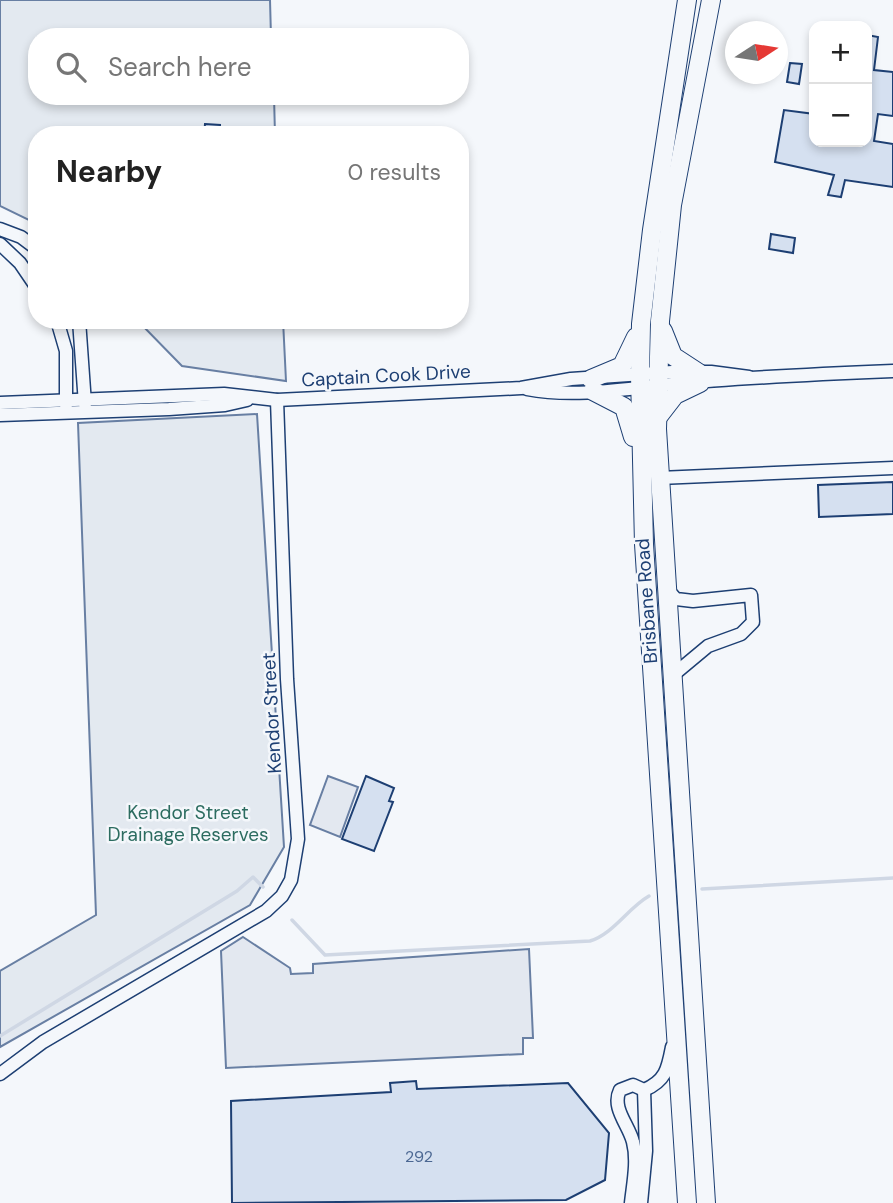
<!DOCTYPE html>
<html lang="en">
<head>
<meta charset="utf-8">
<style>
	body { margin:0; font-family:"DM Sans",sans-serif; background:#f2f2f2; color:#222 }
	.controls { position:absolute; right:21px; top:21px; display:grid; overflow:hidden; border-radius:14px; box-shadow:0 4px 10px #0003 }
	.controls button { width:63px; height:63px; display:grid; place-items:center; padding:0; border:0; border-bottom:2px solid #e0e0e0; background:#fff; color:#222; font:35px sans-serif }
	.compass { position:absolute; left:725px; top:21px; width:63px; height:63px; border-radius:50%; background:#fff; box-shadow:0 4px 10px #0003; rotate:78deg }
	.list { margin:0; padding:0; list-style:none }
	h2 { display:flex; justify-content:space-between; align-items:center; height:91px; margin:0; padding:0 28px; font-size:30px }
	h2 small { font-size:23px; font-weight:400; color:#767676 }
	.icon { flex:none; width:38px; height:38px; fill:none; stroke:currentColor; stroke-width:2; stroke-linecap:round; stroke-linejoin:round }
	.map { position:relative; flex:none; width:893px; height:1203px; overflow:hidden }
	.search { position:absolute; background:#fff; box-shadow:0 4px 10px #0003; left:28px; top:28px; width:441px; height:77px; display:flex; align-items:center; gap:18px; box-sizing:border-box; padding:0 24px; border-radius:28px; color:#767676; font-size:26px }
	.panel { position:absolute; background:#fff; box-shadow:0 4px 10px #0003; left:28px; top:126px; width:441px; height:203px; border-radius:28px }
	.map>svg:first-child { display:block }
	.green { fill:#e3e9f0; stroke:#687fa3; stroke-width:2 }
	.parking { fill:#e3e8f0; stroke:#687fa3; stroke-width:2 }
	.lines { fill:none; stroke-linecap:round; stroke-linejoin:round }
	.stream { stroke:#cfd7e4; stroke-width:3.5 }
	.building { fill:#d5e0f0; stroke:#1d3f73; stroke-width:2 }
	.minor-casing { stroke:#1d3f73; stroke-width:15 }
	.highway-casing { stroke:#1d3f73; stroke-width:20 }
	.minor { stroke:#f4f7fb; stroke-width:12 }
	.highway { stroke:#f4f7fb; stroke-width:18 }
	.labels { text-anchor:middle; stroke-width:5; stroke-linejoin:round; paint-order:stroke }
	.number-label { font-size:16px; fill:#4b6792 }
	.street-label { font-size:19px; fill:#1d3f73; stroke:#f4f7fb }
	.park-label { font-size:19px; fill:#2c6c60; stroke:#f4f7fb }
</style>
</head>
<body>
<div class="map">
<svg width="893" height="1203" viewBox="0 0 893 1203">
	<rect width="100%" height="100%" fill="#f4f7fb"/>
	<!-- green -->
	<g class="green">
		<polygon points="0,0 270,0 271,37 37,37 37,96 274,96 275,135 37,135 37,224 0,206"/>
		<polygon points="137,320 283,320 286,381 182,366"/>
		<polygon points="257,414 284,847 250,905 0,1047 0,971 96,915 78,423"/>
	</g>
	<!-- parking -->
	<g class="parking">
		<polygon points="328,776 358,787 340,837 310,825"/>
		<polygon points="243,937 290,968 291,974 313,973 313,964 529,949 533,1038 523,1038 523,1054 226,1068 221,951"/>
	</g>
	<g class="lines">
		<!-- stream -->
		<g class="stream">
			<polyline points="702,889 893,878"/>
			<path d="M 292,920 L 325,955 L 590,941 C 613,934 628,908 649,896"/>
			<polyline points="0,1036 237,891 253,877 263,887"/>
		</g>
	</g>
	<!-- building -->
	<g class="building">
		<polygon points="867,35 878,37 874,70 893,72 893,116 878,114 874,141 893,144 893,187 845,180 841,197 828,195 834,175 775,162 784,110 814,114 814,142 867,142"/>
		<polygon points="790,63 802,64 799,84 787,82"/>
		<polygon points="205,124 220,125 220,135 204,135"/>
		<polygon points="771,234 795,238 793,253 769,249"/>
		<polygon points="893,482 893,514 819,517 818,485"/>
		<polygon points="366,776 394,788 389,801 393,802 374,851 342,839"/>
		<polygon points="416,1081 417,1089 568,1083 609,1133 605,1180 566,1200 232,1203 231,1101 391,1092 390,1083"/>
	</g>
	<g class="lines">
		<!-- minor casing -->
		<g class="minor-casing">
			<g id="minor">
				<polyline points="0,229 21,237 37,249"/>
				<polyline points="0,244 20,263 37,288"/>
				<polyline points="57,320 66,351 66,405"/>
				<polyline points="79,320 85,404"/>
				<path d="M 527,389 C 574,398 625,389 672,384 C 746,377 819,374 893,371"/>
				<polyline points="0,403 224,394 277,400 521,388 571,379 672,372 711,372 749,377"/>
				<polyline points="0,415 169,409 225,405 247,400"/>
				<polyline points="659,478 893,468"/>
				<polyline points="666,588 676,599 693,601 751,595 753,622 741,634 708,646 672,676"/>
				<polyline points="0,1074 43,1042 266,911 282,896 291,880 298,839 287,679 277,400"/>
				<path d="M 631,1203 C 633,1184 638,1161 633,1142 C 629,1125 611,1108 620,1090 L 633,1085 L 644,1090 C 666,1081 668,1068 672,1047"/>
				<polyline points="641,1203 646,1151 644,1090"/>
			</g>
		</g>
		<!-- highway casing -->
		<g class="highway-casing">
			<g id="highway">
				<polyline points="663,331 673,356 699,373"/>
				<polyline points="591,379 622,366 636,337"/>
				<polyline points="593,391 624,407 633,437"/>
				<polyline points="658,417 675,395 700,383"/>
				<polyline points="687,1203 644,544 640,375 641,324 652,230 687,0"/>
				<polyline points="706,1203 657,429 660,321 672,205 711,0"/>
			</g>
		</g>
		<!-- minor -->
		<use href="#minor" class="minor"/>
		<!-- highway -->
		<use href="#highway" class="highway"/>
	</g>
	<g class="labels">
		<!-- number labels -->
		<g class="number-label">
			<text x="419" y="1162">292</text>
		</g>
		<!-- street labels -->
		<g class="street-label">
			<text transform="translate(386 375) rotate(-3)" y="7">Captain Cook Drive</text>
			<text transform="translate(646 601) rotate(-94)" y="7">Brisbane Road</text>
			<text transform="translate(271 713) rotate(-93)" y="7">Kendor Street</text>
		</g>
		<!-- park labels -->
		<g class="park-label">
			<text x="188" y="819">Kendor Street<tspan x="188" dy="22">Drainage Reserves</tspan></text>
		</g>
	</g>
</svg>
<div class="controls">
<button>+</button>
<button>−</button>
</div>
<svg class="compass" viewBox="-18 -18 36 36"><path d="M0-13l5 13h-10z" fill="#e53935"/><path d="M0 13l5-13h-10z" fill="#767676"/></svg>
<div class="search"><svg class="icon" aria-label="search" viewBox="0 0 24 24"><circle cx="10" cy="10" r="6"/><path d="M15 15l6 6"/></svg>Search here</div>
<section class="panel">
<h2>Nearby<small>0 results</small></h2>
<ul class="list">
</ul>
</section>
</div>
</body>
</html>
